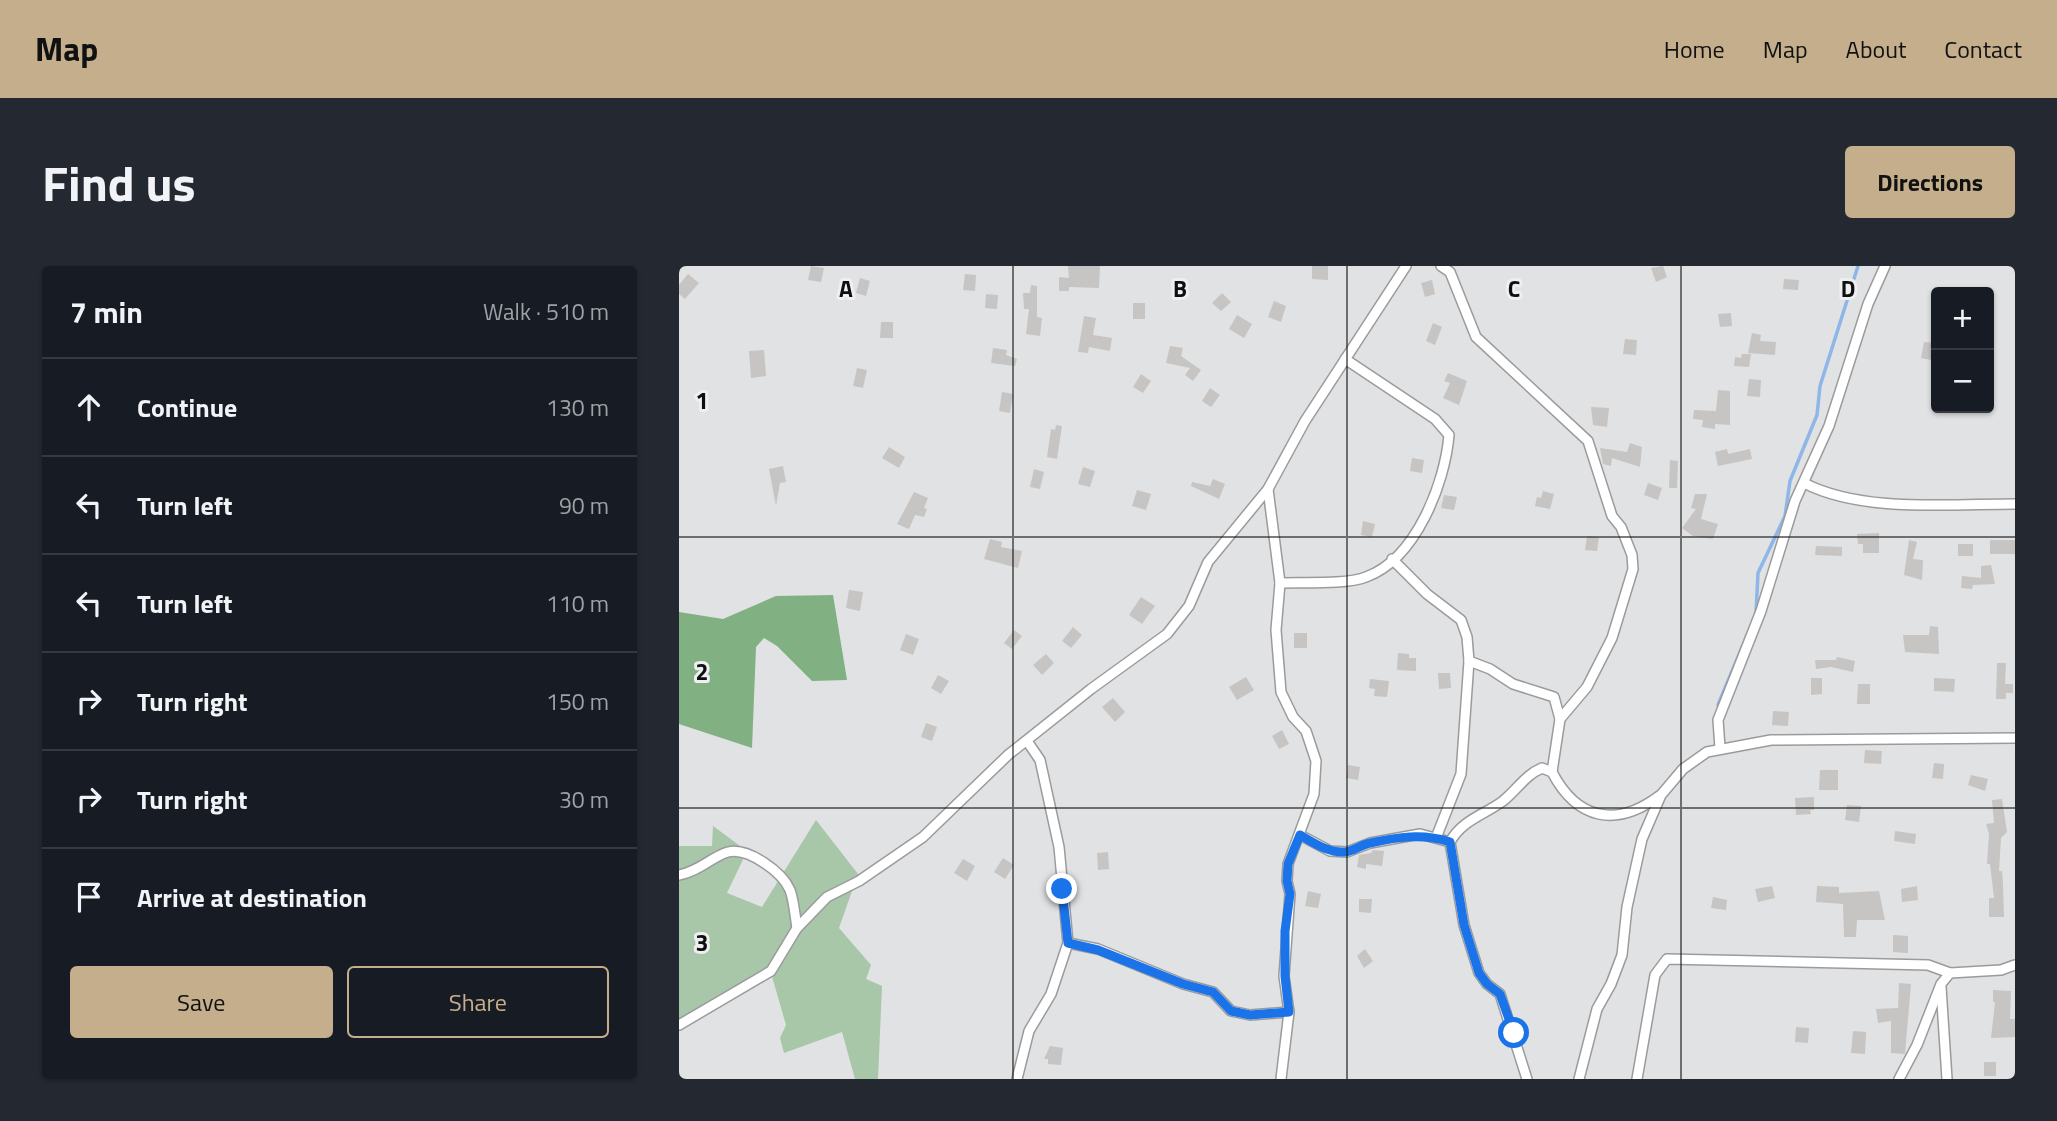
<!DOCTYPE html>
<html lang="en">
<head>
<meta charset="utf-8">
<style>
	body { margin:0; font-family:"Titillium Web",sans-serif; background:#242831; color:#f1f3f6 }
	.controls { position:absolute; right:21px; top:21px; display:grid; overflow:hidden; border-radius:7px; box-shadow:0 2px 5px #0004 }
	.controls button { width:63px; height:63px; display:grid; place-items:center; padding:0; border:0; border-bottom:2px solid #363941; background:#171b24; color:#f1f3f6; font:35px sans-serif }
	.stop { position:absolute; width:21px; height:21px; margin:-16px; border:5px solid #1a73e8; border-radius:50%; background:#fff }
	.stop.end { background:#1a73e8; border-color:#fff; box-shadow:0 2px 7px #0008 }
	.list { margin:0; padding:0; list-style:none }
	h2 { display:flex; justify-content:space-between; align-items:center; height:91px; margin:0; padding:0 28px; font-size:30px }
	h2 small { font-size:23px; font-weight:400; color:#9ea1a6 }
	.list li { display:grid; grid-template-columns:46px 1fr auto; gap:21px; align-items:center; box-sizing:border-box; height:98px; padding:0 28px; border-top:2px solid #363941 }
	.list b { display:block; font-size:26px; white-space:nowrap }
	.list em { font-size:23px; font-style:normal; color:#9ea1a6 }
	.actions { display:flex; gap:14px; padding:21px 28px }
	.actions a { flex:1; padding:16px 0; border:2px solid #c4ae8b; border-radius:7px; text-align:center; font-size:24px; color:#c4ae8b }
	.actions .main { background:#c4ae8b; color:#111 }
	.icon { flex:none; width:38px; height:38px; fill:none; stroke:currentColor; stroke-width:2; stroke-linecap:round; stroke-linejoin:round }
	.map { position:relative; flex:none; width:1336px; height:813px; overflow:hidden; border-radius:7px }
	header { display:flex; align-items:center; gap:42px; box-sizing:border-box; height:98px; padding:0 35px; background:#c4ae8b; color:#111 }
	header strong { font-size:33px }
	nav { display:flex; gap:38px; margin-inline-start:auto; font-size:24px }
	.intro { display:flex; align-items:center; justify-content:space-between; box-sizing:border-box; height:168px; padding:0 42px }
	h1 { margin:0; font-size:49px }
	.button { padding:18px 32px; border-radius:7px; background:#c4ae8b; color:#111; font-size:24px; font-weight:700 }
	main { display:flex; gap:42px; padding:0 42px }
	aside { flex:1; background:#171b24; border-radius:7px; box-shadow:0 2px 5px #0004 }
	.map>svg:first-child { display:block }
	.green { fill:#a8c6a8 }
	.forest { fill:#81b082 }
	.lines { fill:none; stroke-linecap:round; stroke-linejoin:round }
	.stream { stroke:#8fb6e8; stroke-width:3.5 }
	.building { fill:#c6c5c4 }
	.street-casing { stroke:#9b9b9d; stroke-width:12 }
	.street { stroke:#fff; stroke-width:9 }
	.route { stroke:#1a73e8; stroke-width:9 }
	.grid { fill:none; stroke:#0e0f0f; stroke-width:2; stroke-opacity:0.55 }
	.grid-label { font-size:23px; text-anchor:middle; font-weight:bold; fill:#0e0f0f; stroke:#efeff1; stroke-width:6; stroke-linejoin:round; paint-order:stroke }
</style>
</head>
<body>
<header>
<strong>Map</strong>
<nav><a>Home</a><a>Map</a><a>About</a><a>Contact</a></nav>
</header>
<div class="intro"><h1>Find us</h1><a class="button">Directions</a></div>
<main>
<aside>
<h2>7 min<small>Walk · 510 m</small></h2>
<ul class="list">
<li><svg class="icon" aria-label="ahead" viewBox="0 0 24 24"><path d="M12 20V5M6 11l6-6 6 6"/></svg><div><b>Continue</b></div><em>130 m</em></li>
<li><svg class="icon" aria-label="left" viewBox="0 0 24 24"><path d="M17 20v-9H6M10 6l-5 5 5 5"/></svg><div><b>Turn left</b></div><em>90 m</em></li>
<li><svg class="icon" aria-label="left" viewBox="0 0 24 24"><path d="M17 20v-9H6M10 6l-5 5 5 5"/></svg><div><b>Turn left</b></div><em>110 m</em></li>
<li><svg class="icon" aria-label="right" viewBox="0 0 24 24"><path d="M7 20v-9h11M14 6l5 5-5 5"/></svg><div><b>Turn right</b></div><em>150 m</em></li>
<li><svg class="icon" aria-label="right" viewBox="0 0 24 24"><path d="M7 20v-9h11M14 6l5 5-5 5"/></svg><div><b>Turn right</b></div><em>30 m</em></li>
<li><svg class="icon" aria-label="arrive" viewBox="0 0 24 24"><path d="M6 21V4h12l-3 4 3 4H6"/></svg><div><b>Arrive at destination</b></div></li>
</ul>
<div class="actions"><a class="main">Save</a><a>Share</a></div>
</aside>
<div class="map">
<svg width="1336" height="813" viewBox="0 0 1336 813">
	<rect width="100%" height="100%" fill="#e1e2e3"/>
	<!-- green -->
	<polygon class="green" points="137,554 179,608 160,662 192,699 187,713 203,720 199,813 176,813 163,766 105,787 101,772 107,759 90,700 0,757 0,580 33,580 34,560 68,585 48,627 83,641"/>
	<!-- forest -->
	<polygon class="forest" points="154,329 168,414 133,415 98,380 85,372 77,381 73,482 0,458 0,346 44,353 97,330"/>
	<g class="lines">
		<!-- stream -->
		<g class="stream">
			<polyline points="1077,347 1079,307 1106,250 1111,215 1138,149 1141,120 1179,0"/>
			<polyline points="1039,439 1069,367"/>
		</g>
	</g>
	<!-- building -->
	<g class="building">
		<polygon points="132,0 145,2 142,16 129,14"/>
		<polygon points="389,0 421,0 420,22 390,21 390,25 380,25 380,11 390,12"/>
		<polygon points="633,0 649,0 649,14 633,13"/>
		<polygon points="984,0 988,11 977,16 972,2"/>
		<polygon points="9,8 20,17 6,33 0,28 0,19"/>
		<polygon points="286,8 297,9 296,25 284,24"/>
		<polygon points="181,12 191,15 187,30 177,27"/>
		<polygon points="1105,13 1120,14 1119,24 1104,23"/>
		<polygon points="753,14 756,28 746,31 742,17"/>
		<polygon points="352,19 358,20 358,51 363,52 361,70 347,68 350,43 345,43 344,27 351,27"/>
		<polygon points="543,27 552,36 542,45 533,37"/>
		<polygon points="307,28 319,29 318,43 306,42"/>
		<polygon points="595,35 607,40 602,56 589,51"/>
		<rect x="454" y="37" width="12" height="16"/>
		<polygon points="1052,47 1053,60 1041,61 1039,48"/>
		<polygon points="558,49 573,58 565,72 550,63"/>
		<polygon points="405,50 417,52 414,69 433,72 431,85 410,81 409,87 399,86"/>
		<polygon points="202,56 214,56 214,72 201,72"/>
		<polygon points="754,57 763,61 756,79 747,75"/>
		<polygon points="1073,67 1082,69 1081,75 1097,76 1096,89 1069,87"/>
		<polygon points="946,73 958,74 957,89 944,88"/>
		<polygon points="1245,76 1257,77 1257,95 1242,92"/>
		<polygon points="491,80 504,82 502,90 522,104 514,115 506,109 511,102 487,97"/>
		<polygon points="314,82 328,84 327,89 338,93 336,100 312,97"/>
		<polygon points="85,84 87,110 72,112 70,85"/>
		<polygon points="1063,88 1072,88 1070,101 1055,100 1056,91 1062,92"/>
		<polygon points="178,102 188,104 184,122 174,120"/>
		<polygon points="769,107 788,115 780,139 764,132 771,117 765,115"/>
		<polygon points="462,108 472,115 464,127 454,121"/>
		<polygon points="1070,113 1082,114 1081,131 1068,130"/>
		<polygon points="531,122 541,129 532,141 523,135"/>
		<polygon points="1039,124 1051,125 1051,159 1036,158 1036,163 1023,161 1024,154 1014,153 1015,144 1037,145"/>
		<polygon points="323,126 334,128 331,147 320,145"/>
		<polygon points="912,141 930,142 928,161 914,159"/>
		<polygon points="377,159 383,160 378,193 368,191 372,163 376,164"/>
		<polygon points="951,177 963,181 961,201 933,192 932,200 924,198 921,182 948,186"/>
		<polygon points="210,181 226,191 220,202 203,192"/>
		<polygon points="1048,183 1049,188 1071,183 1073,193 1039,200 1036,186"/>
		<polygon points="733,192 745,194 743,207 731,205"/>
		<polygon points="991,194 999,195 998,222 990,222"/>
		<polygon points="104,200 107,216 101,217 97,240 90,203"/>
		<polygon points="404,201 416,205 411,221 399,218"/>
		<polygon points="355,203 365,206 361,223 351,221"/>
		<polygon points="534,213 546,218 540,233 512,220 513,216 531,220"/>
		<polygon points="969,217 983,222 979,234 965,229"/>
		<polygon points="458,224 472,228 467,244 453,240"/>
		<polygon points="864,225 875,228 871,243 856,240 858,231 862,232"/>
		<polygon points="235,226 249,232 245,242 248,243 245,251 236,249 230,263 218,258"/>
		<polygon points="1016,228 1028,228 1022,253 1039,258 1034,273 1014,270 1003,262 1017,243 1012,242"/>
		<polygon points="765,229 778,231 775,244 762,242"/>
		<polygon points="684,255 696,258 693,271 682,269"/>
		<polygon points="1200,267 1200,287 1184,287 1184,278 1179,278 1178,268"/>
		<polygon points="908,270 920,271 918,285 906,284"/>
		<polygon points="311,273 323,276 322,281 343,285 339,302 305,293"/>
		<polygon points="1230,274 1238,276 1234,293 1244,294 1243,314 1225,309"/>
		<rect x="1311" y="274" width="25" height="14"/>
		<rect x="1279" y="278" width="15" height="12"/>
		<polygon points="1137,280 1163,281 1163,290 1136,289"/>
		<polygon points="1312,299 1316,318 1294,319 1293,323 1282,322 1283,310 1302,312 1302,300"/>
		<polygon points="170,324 184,326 181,345 167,342"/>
		<polygon points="462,331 476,340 463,358 450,349"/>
		<polygon points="1251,360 1259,361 1260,388 1226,386 1224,369 1250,369"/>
		<polygon points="394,361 403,369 392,382 383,375"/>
		<polygon points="335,364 343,370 333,383 325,377"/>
		<rect x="615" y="367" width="13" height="15"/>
		<polygon points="227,368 240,373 234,389 221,384"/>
		<polygon points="719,387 730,388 730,392 737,392 737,405 718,404"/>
		<polygon points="367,388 375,397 363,409 354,399"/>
		<polygon points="1158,391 1176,395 1174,406 1152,401 1137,403 1136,394 1157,394"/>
		<polygon points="1318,397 1327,397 1326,418 1334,418 1334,427 1327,427 1327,433 1317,433"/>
		<polygon points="759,407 771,407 772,422 760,423"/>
		<polygon points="259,409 270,415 262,428 252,422"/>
		<polygon points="567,411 575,424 558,434 550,421"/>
		<polygon points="1132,412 1143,412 1143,428 1132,429"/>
		<polygon points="1255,412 1276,413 1275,426 1255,425"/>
		<polygon points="691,413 710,415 708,431 695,430 696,423 690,422"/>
		<polygon points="1179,418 1191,418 1191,438 1178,438"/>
		<polygon points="434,432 446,446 436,456 423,441"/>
		<polygon points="1094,445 1110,446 1109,460 1093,459"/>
		<polygon points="247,457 258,461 253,475 242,471"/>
		<polygon points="603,464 610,478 600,483 593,470"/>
		<polygon points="1186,484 1203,485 1202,498 1185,497"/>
		<polygon points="1255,497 1265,498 1264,513 1253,512"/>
		<polygon points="669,499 681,501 679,514 667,512"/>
		<polygon points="1141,504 1159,504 1159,524 1140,524"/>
		<polygon points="1292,509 1309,513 1306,525 1289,519"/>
		<polygon points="1135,531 1135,544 1131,544 1132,548 1117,549 1116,532"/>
		<polygon points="1323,533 1328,566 1322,572 1320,605 1323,605 1324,618 1325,651 1310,651 1310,632 1315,632 1311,598 1308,598 1310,568 1307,558 1315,557 1313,534"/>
		<polygon points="1168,539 1182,540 1180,556 1166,554"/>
		<polygon points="1216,565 1237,568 1236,578 1215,575"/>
		<polygon points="694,584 705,585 703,600 687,598 687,603 678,601 680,589 692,587"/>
		<polygon points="429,586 430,603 419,604 418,587"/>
		<polygon points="324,592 335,599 326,613 315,606"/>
		<polygon points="284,593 296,600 288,615 275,607"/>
		<polygon points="1093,620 1096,632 1079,636 1076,623"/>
		<polygon points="1138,620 1160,621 1160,627 1200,625 1206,654 1178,654 1177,671 1165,671 1164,638 1137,636"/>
		<polygon points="1238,620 1239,634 1223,636 1222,623"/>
		<polygon points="629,625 642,628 639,642 626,640"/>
		<polygon points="1034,631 1048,634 1047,644 1032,642"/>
		<polygon points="680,633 693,633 692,647 680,646"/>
		<polygon points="1214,669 1229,670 1229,687 1214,686"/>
		<polygon points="686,683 694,695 685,702 678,690"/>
		<polygon points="1220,717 1232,718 1226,788 1212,787 1212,755 1199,757 1197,743 1219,742"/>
		<polygon points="1314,724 1332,725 1331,753 1336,753 1336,771 1312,772 1316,736 1314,736"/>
		<polygon points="1117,761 1130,762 1129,777 1116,776"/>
		<polygon points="1174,765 1187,766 1186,788 1172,787"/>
		<polygon points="371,780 384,782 382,799 369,798 369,793 365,793"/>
		<rect x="1305" y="796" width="12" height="14"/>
	</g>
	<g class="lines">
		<!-- street casing -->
		<g class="street-casing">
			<g id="street">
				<polyline points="762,0 771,6 797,71 909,175 933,250 942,261 953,289 954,303 933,372 908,421 881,453"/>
				<path d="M 1125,217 C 1183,247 1271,238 1336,238"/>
				<polyline points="589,223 601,317 597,364 602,426 614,451 627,465 637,495 635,528 609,598 608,615 611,628 605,710 610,746 602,813"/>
				<polyline points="713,293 748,328 782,354 788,371 790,395 782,508 757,572"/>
				<path d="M 601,317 C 625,316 666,319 687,311 C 737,293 766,217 770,169 L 756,153 L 666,93"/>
				<polyline points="790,395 811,403 834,418 875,431 881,453 873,506"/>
				<polyline points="1041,482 1039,454 1082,345 1116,235 1150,160 1189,38 1206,0"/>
				<polyline points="621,569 651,585 668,586 691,577 741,568 771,576"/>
				<path d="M 0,609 C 21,605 32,591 49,586 C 69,581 103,606 111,624 C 115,635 116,650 118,662"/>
				<polyline points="389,677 419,683 504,718 534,726 552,745 571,749 610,746"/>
				<polyline points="1262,721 1268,813"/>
				<polyline points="0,759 92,705 118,662 148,631 180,615 244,571 329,489 412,423 488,368 510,340 529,296 589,223 626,155 727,0"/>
				<polyline points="338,813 350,765 372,728 389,677 380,581 361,494 348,475"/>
				<path d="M 848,813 L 821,728 L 808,718 L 800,707 L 785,659 L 771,576 C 783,554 805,549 824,535 C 838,524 846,509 863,502 L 873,506 C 898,554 937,562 980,530"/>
				<polyline points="900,813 918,743 932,718 943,689 948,641 963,573 982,529 1004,503 1028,486 1092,474 1336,472"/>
				<polyline points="958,813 976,709 988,693 1249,699 1271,707"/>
				<polyline points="1220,813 1238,779 1262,718 1271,707 1322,704 1336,699"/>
			</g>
		</g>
		<!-- street -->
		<use href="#street" class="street"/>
	</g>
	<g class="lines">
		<!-- route -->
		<path class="route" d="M 383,623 L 389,677 L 419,684 L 504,718 L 534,726 L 552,745 L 571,749 L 610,746 L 606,710 L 606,665 L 611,628 L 608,615 L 609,598 L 621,569 C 635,577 649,587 666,586 C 674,585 682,579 691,577 C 719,571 744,567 771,576 L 785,659 L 800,707 L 808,718 L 821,728 L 835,767"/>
	</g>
	<!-- grid -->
	<path class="grid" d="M 334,0 L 334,813M 668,0 L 668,813M 1002,0 L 1002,813M 0,271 L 1336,271M 0,542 L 1336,542"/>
	<g class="grid-label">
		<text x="167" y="31">A</text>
		<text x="501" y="31">B</text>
		<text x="835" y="31">C</text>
		<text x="1169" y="31">D</text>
		<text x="23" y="143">1</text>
		<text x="23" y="414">2</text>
		<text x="23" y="685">3</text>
	</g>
</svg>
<div class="controls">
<button>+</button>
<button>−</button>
</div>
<div class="stop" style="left:835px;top:767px"></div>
<div class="stop end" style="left:383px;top:623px"></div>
</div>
</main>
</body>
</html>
